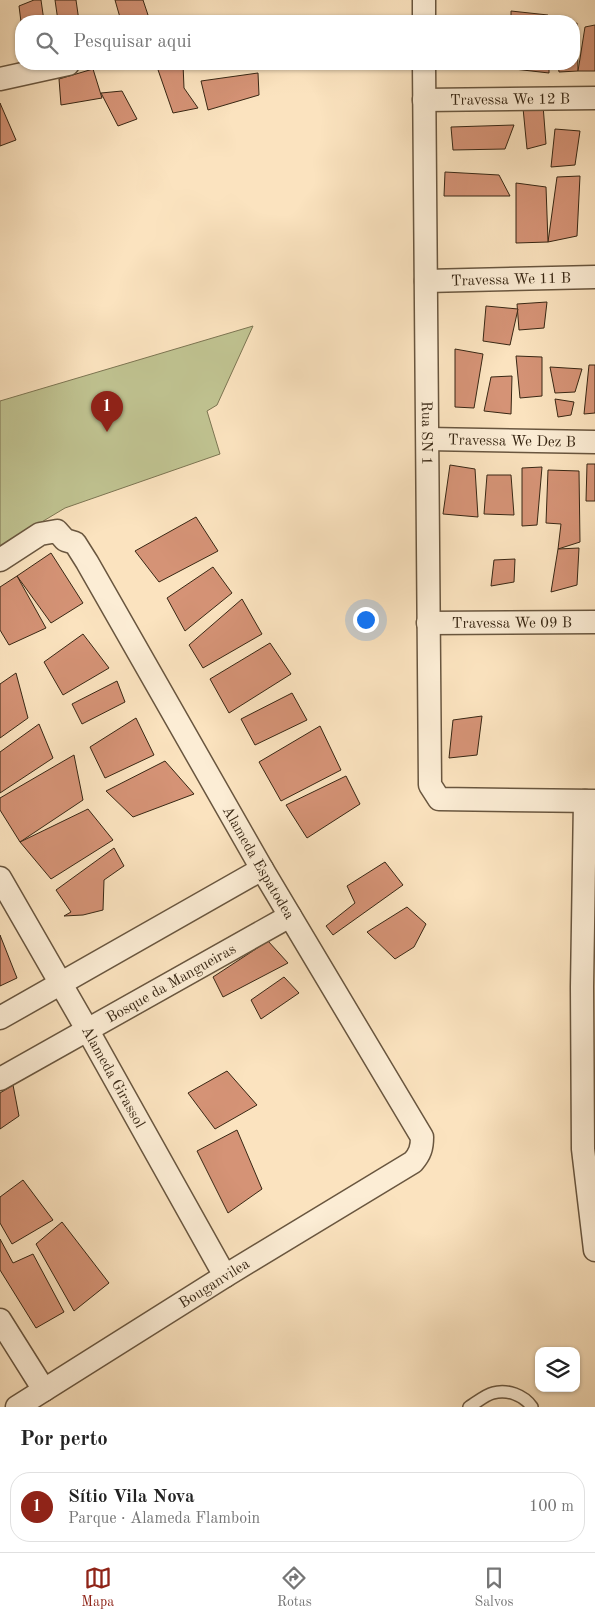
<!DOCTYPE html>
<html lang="pt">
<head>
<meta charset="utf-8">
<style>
	body { margin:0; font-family:"Old Standard TT",serif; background:#f2f2f2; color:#222 }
	.controls { position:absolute; right:15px; bottom:15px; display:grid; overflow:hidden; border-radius:10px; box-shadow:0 1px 4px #0004 }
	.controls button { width:45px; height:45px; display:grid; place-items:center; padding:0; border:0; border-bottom:1px solid #e0e0e0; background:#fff; color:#222; font:25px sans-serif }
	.you { position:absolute; left:365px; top:619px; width:18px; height:18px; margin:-12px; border:4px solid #fff; border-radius:50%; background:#1a73e8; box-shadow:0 0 0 8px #1a73e833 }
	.badge { display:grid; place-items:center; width:32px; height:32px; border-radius:50%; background:#8f2418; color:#fff; font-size:16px; font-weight:700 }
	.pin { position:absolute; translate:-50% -41px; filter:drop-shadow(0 1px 2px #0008) }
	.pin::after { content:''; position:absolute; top:26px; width:18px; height:15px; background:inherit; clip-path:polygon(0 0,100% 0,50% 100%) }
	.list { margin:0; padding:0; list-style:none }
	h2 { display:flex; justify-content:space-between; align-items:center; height:65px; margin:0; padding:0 20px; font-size:21px }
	h2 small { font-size:16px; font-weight:400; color:#767676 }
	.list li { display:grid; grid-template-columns:32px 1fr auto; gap:15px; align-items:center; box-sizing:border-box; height:70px; margin:0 10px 10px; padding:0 10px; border:1px solid #e0e0e0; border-radius:20px }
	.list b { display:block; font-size:19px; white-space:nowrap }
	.list p { margin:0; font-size:16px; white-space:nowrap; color:#767676 }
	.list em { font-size:16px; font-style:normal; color:#767676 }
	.icon { flex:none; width:28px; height:28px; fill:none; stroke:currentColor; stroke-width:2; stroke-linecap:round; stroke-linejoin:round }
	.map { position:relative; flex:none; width:595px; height:1407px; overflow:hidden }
	.search { position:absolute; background:#fff; box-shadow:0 1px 4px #0004; left:15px; right:15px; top:15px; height:55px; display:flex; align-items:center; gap:12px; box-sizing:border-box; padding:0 18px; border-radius:20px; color:#767676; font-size:19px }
	.sheet { height:145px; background:#fff }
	nav { display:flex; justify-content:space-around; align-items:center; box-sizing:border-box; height:70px; border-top:1px solid #e0e0e0; background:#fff; font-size:14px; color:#767676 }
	nav a { display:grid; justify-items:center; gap:2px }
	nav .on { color:#8f2418 }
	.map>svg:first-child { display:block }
	.green { fill:#c0c391; stroke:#7c7552 }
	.building { fill:#d59376; stroke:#382714 }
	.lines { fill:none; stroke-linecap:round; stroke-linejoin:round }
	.lane-casing { stroke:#69563f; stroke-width:14 }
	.street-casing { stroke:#69563f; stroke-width:25 }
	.lane { stroke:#fcedd5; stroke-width:11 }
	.street { stroke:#fcedd5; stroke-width:22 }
	.labels { text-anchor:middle; stroke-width:4; stroke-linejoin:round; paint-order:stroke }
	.street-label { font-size:15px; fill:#382714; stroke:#fcedd5 }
</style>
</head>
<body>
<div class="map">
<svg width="595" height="1407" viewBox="0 0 595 1407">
	<rect width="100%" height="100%" fill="#fbe3bf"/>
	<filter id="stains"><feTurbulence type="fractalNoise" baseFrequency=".004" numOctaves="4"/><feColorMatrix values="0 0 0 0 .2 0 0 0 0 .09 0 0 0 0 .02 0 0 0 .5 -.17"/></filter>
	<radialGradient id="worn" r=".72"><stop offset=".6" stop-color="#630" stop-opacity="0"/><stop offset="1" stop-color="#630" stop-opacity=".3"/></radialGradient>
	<!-- green -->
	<polygon class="green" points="253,326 217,405 207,411 220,454 65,508 0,547 0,401"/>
	<!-- building -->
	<g class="building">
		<polygon points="34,0 41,0 44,21 21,22 19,6"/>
		<polygon points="55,0 76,0 79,21 58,21"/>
		<polygon points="115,0 143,0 150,21 121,21"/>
		<polygon points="511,11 548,15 548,21 511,21"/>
		<polygon points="577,23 578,71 559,72 558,64 574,64 574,24"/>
		<polygon points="595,25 595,71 578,71 585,27"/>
		<polygon points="156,64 183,64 184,88 198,108 173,113"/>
		<polygon points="513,64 549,64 549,73 514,69"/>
		<polygon points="93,69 102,98 61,105 59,79"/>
		<polygon points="258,73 259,95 208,110 201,81"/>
		<polygon points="122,91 137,119 118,126 101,93"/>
		<polygon points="0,103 16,140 0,146"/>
		<polygon points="543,105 546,144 527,149 523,108"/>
		<polygon points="514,125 505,149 453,150 451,127"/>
		<polygon points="555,129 580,131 575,165 551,167"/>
		<polygon points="445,172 499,175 510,196 444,196"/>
		<polygon points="580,176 577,236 548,242 557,177"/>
		<polygon points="516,183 546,187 548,242 516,243"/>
		<polygon points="547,302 544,328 519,330 517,304"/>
		<polygon points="486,306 518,309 510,345 483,341"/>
		<polygon points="455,349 483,354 474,408 455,407"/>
		<polygon points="516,356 542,357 542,396 520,398"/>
		<polygon points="589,365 595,365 595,413 584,414"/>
		<polygon points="550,367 582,369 575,392 555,393"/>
		<polygon points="512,376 511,414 484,411 491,377"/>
		<polygon points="555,399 574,402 571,415 558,417"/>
		<polygon points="587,464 595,464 595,501 586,501"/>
		<polygon points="450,465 475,469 478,517 443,514"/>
		<polygon points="542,467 537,525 522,526 522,468"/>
		<polygon points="548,470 579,471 580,542 558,549 561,524 546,523"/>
		<polygon points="487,475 511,475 514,515 484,514"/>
		<polygon points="196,517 218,551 159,582 135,551"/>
		<polygon points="579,548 577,585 551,592 558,549"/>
		<polygon points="51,553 83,603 51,623 17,576"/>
		<polygon points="515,559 514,582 491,586 494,560"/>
		<polygon points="213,567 232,593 185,631 167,598"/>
		<polygon points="17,576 46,628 9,645 0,630 0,587"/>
		<polygon points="242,599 262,634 203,668 189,645"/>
		<polygon points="83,634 109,668 63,695 44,662"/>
		<polygon points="270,643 291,674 229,713 210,679"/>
		<polygon points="16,673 28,718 0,738 0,684"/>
		<polygon points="117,681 125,702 82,724 72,704"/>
		<polygon points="292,693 307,720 255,745 241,719"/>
		<polygon points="482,716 477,755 449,758 453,720"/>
		<polygon points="136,718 154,755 105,778 90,747"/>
		<polygon points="39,724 53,758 0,793 0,752"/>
		<polygon points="320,726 341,770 281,801 259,762"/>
		<polygon points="74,755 83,800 20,842 0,810 0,798"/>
		<polygon points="165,761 194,794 133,817 106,791"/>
		<polygon points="346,776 360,804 307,838 286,805"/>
		<polygon points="88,809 113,840 51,879 20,842"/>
		<polygon points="114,848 124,866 104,880 103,910 83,915 64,916 71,912 56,890"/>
		<polygon points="385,862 403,885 333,935 326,926 355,903 347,886"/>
		<polygon points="407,907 426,924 414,947 395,959 367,932"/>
		<polygon points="0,935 17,978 0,986"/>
		<polygon points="268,941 288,963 223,997 213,977"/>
		<polygon points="284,977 299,993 261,1019 251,1000"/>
		<polygon points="227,1071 257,1105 215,1129 188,1093"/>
		<polygon points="13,1085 19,1116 0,1129 0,1093"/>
		<polygon points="237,1130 262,1189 228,1213 197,1151"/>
		<polygon points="23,1180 53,1220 12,1244 0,1223 0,1197"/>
		<polygon points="62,1222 109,1283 74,1311 36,1244"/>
		<polygon points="0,1239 13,1263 33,1254 64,1312 36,1328 0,1270"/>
	</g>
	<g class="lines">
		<!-- lane casing -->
		<g class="lane-casing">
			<path id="lane" d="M 469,1407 C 476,1403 485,1395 493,1393 C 507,1389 524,1395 532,1407"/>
		</g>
		<!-- street casing -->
		<g class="street-casing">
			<g id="street">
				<polyline points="424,21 424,0"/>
				<path id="s1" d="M 424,64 L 430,785 L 439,799 L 595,801"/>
				<polyline points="0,79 68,64"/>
				<path id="s2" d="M 424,100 L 595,98"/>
				<path id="s3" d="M 426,281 L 595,277"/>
				<path id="s4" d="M 428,439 L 595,442"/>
				<path id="s5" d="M 0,560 L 40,534 L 57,531 L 65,540 L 75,543 L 87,562 L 262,869 L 422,1137 C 422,1148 420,1154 413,1162 L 225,1276 L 17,1407"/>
				<path id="s6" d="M 428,623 L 595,622"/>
				<polyline points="585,801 582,987 583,1149 595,1250"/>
				<path id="s7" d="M 0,878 L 88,1031 L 225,1276"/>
				<polyline points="0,1018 262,869"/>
				<path id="s8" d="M 0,1079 L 290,916"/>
				<polyline points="0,1320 44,1390"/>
			</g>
		</g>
		<!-- lane -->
		<use href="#lane" class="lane"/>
		<!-- street -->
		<use href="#street" class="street"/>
	</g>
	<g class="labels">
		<!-- street labels -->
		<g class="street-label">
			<text dy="5" stroke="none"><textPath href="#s2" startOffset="86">Travessa We 12 B</textPath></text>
			<text dy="5" stroke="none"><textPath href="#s3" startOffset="85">Travessa We 11 B</textPath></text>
			<text dy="5" stroke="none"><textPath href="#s1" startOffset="369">Rua SN 1</textPath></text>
			<text dy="5" stroke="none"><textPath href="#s4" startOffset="84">Travessa We Dez B</textPath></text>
			<text dy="5" stroke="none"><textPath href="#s6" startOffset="84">Travessa We 09 B</textPath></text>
			<text dy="5" stroke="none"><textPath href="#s5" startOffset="456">Alameda Espatodea</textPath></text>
			<text dy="5" stroke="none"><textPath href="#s8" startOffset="196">Bosque da Mangueiras</textPath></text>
			<text dy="5" stroke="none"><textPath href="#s7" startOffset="229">Alameda Girassol</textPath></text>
			<text transform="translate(214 1283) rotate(-32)" y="5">Bouganvilea</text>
		</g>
	</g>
	<rect width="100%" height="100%" filter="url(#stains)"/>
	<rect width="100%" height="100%" fill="url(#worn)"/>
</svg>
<div class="controls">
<button><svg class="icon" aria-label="layers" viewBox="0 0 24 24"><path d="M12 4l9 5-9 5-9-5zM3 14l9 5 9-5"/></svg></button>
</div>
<div class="you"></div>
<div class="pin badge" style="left:107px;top:432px">1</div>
<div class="search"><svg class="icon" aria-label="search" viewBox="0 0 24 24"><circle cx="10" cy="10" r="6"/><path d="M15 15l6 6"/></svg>Pesquisar aqui</div>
</div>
<section class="sheet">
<h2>Por perto<small></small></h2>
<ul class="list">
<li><span class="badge">1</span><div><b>Sítio Vila Nova</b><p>Parque · Alameda Flamboin</p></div><em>100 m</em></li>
</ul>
</section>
<nav>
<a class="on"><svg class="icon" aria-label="map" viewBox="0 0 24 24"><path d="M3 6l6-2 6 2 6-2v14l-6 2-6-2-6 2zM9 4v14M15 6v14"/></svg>Mapa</a>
<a><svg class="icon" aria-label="directions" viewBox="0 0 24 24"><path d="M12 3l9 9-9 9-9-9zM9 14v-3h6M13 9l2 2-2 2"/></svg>Rotas</a>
<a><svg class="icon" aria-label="saved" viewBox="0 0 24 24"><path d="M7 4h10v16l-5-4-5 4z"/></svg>Salvos</a>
</nav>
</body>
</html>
